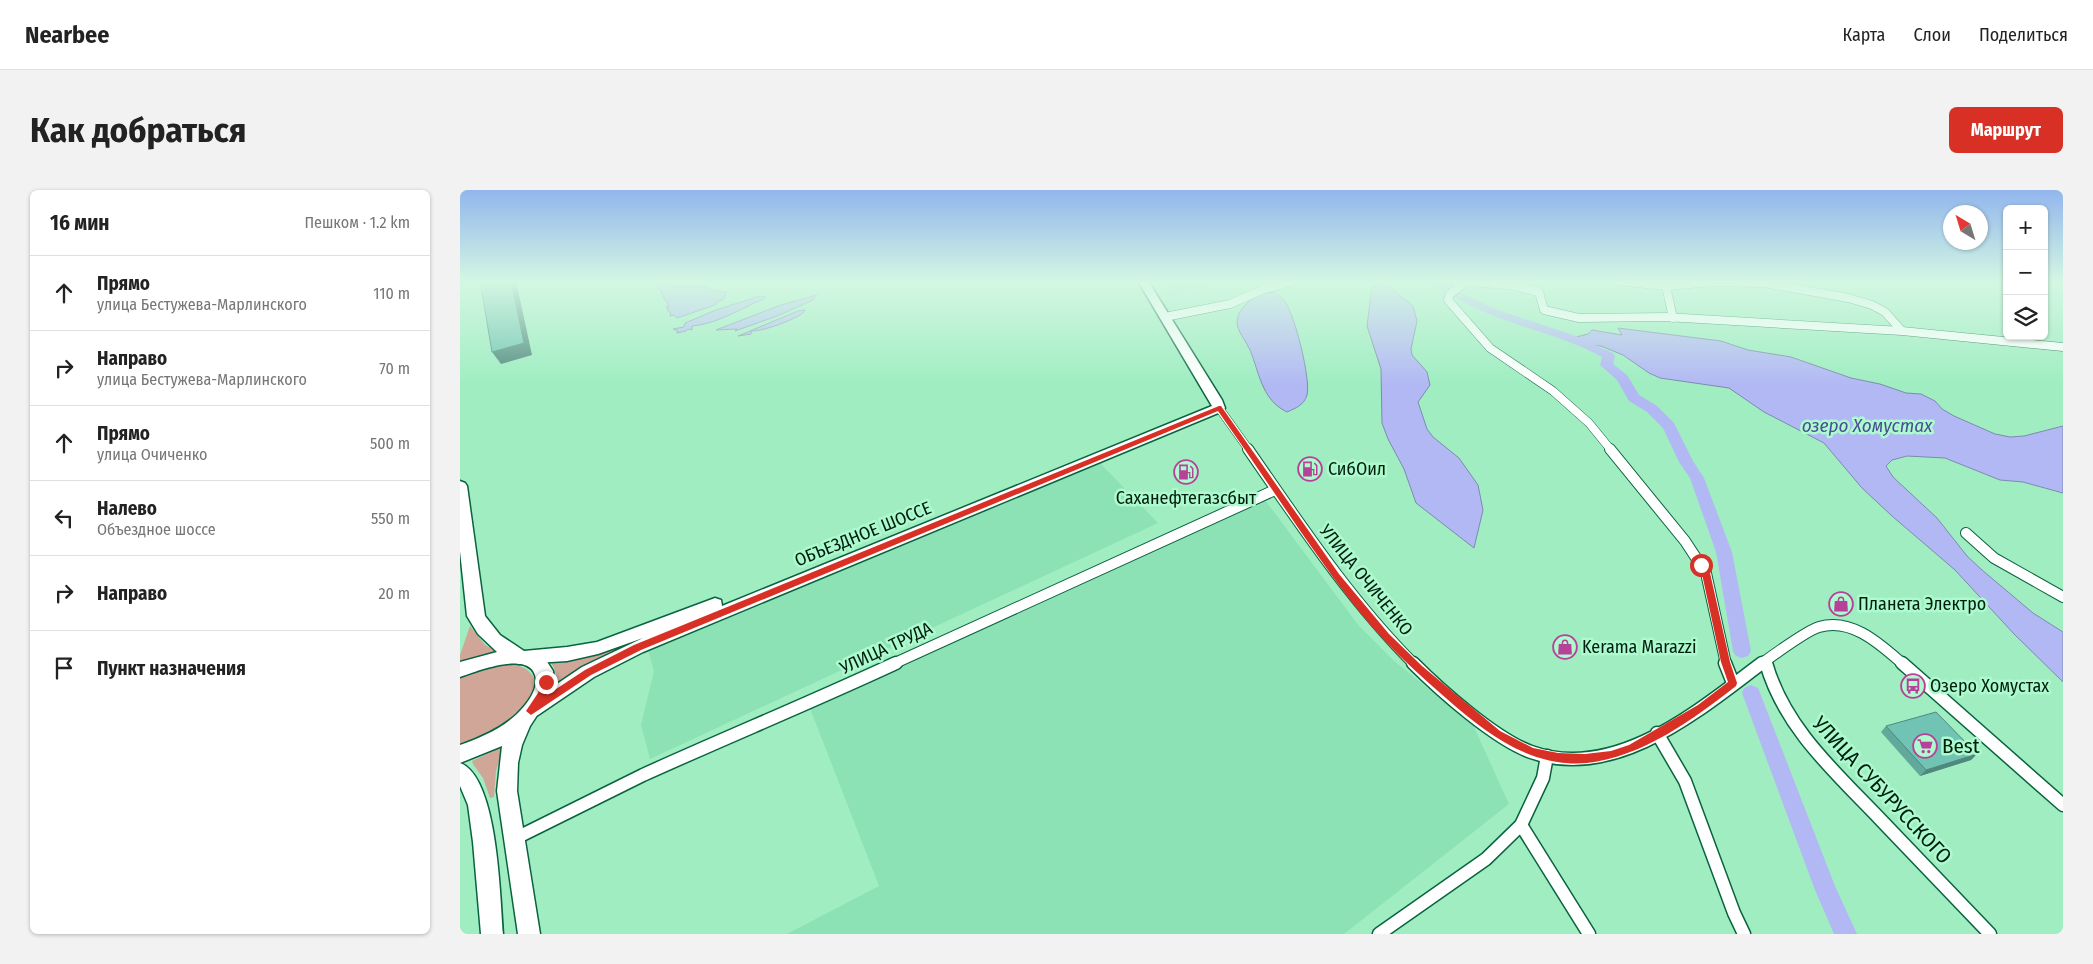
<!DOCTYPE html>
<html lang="ru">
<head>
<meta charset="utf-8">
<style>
	body { margin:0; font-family:"Fira Sans Condensed",sans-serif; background:#f2f2f2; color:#222 }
	.controls { position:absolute; right:15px; top:15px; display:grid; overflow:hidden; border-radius:8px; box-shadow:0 1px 4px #0004 }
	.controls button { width:45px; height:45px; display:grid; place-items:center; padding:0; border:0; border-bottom:1px solid #e0e0e0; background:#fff; color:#222; font:25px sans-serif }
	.compass { position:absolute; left:1483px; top:15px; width:45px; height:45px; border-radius:50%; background:#fff; box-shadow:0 1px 4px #0004; rotate:322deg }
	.stop { position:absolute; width:15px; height:15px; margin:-11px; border:4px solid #d93025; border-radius:50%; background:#fff }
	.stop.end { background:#d93025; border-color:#fff; box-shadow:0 1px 5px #0008 }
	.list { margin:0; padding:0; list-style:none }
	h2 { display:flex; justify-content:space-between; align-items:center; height:65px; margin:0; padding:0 20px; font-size:21px }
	h2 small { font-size:16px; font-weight:400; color:#767676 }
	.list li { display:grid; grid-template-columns:32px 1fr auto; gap:15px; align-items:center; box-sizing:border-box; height:75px; padding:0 20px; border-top:1px solid #e0e0e0 }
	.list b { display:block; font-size:19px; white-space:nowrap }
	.list p { margin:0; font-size:16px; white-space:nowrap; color:#767676 }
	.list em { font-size:16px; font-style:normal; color:#767676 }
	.icon { flex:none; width:28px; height:28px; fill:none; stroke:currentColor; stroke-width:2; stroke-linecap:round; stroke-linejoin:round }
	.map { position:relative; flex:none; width:1603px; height:744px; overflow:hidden; border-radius:8px }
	header { display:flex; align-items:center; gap:30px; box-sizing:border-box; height:70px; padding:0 25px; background:#fff; border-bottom:1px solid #e0e0e0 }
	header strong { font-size:24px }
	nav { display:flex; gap:28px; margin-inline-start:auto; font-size:18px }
	.intro { display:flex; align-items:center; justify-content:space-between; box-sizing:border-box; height:120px; padding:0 30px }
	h1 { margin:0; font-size:35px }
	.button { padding:12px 22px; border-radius:8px; background:#d93025; color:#fff; font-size:18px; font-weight:700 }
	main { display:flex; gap:30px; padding:0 30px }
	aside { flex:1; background:#fff; border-radius:8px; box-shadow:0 1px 4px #0004 }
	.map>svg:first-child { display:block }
	.built { fill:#8ce2b4 }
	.green { fill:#cfa698 }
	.water { fill:#b2b8f4; stroke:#7d8aaf }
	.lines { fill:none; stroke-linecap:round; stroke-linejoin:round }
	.river { fill:#b2b8f4; fill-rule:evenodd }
	.street-far2-casing { stroke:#09633f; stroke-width:9 }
	.street-far1-casing { stroke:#09633f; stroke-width:12 }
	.street-casing { stroke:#09633f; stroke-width:15 }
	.secondary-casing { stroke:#09633f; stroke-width:3 }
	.primary-casing { stroke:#09633f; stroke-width:3 }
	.street-far2 { stroke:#fff; stroke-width:8 }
	.street-far1 { stroke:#fff; stroke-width:10 }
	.street { stroke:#fff; stroke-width:12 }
	.secondary { fill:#fff; fill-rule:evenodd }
	.primary { fill:#fff; fill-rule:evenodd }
	.wall { fill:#61a99a }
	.shaded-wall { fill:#4f897d }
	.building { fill:#71c4b3; stroke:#4f897d }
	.route { fill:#d93025 }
	.labels { text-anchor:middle; stroke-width:5; stroke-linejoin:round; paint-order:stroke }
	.poi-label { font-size:18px; fill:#001e0f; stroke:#acface; text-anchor:start }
	.street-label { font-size:18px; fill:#001e0f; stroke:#acface }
	.water-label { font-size:19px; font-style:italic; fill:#4b4e95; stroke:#acface }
	.near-poi-label { font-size:21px; fill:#001e0f; stroke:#acface; text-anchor:start }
	.near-street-label { font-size:21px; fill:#001e0f; stroke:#acface }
</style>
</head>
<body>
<header>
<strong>Nearbee</strong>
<nav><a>Карта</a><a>Слои</a><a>Поделиться</a></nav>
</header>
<div class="intro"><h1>Как добраться</h1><a class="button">Маршрут</a></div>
<main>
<aside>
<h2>16 мин<small>Пешком · 1.2 km</small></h2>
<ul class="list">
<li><svg class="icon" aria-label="ahead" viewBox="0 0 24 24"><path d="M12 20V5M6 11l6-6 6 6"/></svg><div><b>Прямо</b><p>улица Бестужева-Марлинского</p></div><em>110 m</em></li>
<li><svg class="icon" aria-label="right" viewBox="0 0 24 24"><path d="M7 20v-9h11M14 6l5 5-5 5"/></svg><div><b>Направо</b><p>улица Бестужева-Марлинского</p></div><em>70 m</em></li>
<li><svg class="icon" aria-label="ahead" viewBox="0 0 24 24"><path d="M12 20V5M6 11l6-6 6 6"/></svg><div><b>Прямо</b><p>улица Очиченко</p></div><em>500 m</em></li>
<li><svg class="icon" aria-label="left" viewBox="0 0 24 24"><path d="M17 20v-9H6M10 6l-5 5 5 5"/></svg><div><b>Налево</b><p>Объездное шоссе</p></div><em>550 m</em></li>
<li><svg class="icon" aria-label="right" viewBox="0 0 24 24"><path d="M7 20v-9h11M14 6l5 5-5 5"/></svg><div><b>Направо</b></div><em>20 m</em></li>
<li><svg class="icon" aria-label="arrive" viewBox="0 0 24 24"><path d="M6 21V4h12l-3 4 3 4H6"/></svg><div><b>Пункт назначения</b></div></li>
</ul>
</aside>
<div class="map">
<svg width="1603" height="744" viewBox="0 0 1603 744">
	<rect width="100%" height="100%" fill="#9fedc1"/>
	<!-- built -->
	<g class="built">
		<polygon points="702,91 780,91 712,104"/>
		<polygon points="639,272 698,333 190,569 181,535 194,481 187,457"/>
		<polygon points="805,310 899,436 933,470 1013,535 1049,614 884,744 327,744 419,696 348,513"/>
	</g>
	<!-- green -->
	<g class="green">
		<polygon points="10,436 25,455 42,464 0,476 0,465"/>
		<path d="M 168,453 L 140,469 L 93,500 C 99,488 97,481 89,470 Z"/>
		<path d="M 44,473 C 102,479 65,524 36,542 C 26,548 12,552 0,556 L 0,486 L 7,482 Z"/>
		<polygon points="44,556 36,581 34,607 30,608 23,588 13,574 12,571"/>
	</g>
	<!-- water -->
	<g class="water">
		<polygon points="192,91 206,91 206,95 215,97 246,96 249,100 266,102 264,109 257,112 255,115 217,128 214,125 210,126 211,123 207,120 209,118 206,117 209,115 203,107 205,106 200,102 202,101 197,97 200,95"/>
		<polygon points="920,94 930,97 953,116 957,131 951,159 952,165 967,182 970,195 958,212 967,239 973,247 999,268 1018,295 1023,320 1014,358 956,313 944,279 928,249 922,233 921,179 907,136 912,96"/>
		<path d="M 813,102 C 817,105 823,108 825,112 C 835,125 851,190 847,205 C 844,215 836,218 827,222 C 804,211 800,188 792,165 C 785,145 766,135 786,114 C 795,106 802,103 813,102 Z"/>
		<polygon points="357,105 353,110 317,126 275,141 277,139 256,140 321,115"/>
		<path d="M 300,106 L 306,107 C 302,111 297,111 292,114 C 272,124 253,134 232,136 L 232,140 L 228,139 L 226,141 L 217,143 L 218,141 L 213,139 L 224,137 L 225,133 L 256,120 Z"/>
		<path d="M 345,120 C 345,126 303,142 291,141 L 291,144 L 278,146 L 338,121 Z"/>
		<polygon points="1158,138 1261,151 1288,160 1331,167 1391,188 1420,194 1446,203 1461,204 1475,211 1482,219 1494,226 1535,244 1550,247 1564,246 1603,236 1603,303 1563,292 1540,290 1485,268 1447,266 1432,270 1426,276 1433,287 1477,328 1507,366 1522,380 1573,423 1603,442 1603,492 1554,444 1495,380 1432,326 1402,298 1364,253 1304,222 1269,198 1200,188 1189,183 1163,165 1141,156 1120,154 1112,148 1128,144 1132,140 1162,145"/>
	</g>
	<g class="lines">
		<!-- river -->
		<g class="river">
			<polygon points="967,91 981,91 993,99 991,101 983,101"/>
			<path d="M 997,101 L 1038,120 L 1116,146 L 1153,163 L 1155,166 L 1153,174 L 1167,185 L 1179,205 L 1197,216 L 1214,233 L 1233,271 L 1244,288 L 1272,362 L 1291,461 L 1288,466 L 1282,468 L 1276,466 L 1273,461 L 1256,362 L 1230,288 L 1219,272 L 1203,238 L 1187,222 L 1169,211 L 1157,190 L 1140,175 L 1142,167 C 1095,141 1040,135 993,106 L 991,104 L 993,102 Z"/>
			<polygon points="1291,495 1298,498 1300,503 1375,696 1397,744 1374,744 1355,700 1282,503 1284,498"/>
		</g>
		<!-- street-far2 casing -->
		<g class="street-far2-casing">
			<g id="street-far2">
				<polyline points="995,91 1050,95 1079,102 1084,120 1119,128 1206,127 1442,141 1603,157"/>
				<polyline points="1158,91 1206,96 1252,92 1304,93 1388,108 1412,115 1425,122 1442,141"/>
				<polyline points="1005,93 990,104 988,110 1030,158 1093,201 1129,233 1151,260"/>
				<polyline points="1206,96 1213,128"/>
				<polyline points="705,127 770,114 802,100 832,91"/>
				<polyline points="759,218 789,260"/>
			</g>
		</g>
		<!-- street-far1 casing -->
		<g class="street-far1-casing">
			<g id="street-far1">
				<path d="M 788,259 C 840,334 890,410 954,474"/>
				<polyline points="1150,259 1225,351 1246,383 1266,474"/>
				<polyline points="1506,343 1534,368 1603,407"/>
				<polyline points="1305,471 1306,474"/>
				<polyline points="433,474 815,300"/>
				<path d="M 1301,474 C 1312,466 1348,440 1359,437 C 1392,427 1421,455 1443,474"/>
			</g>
		</g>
		<!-- street casing -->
		<g class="street-casing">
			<g id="street">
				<path d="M 953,473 C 980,500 1035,549 1071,562 C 1156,592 1239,520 1302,473"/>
				<polyline points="1265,473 1273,493"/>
				<path d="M 1306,473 C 1324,537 1374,581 1419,628 C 1456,667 1493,705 1530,744"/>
				<polyline points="1442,473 1603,615"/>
				<polyline points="1197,543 1225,591 1274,723 1284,744"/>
				<polyline points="1061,635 1129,744"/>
				<path d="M 54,649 C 97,628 140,606 183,585 C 267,547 352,512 436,473"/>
				<polyline points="919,744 1026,669 1061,635 1083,588 1087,566"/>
			</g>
		</g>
		<!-- secondary casing -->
		<g class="secondary-casing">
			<polygon id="secondary" points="678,91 688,91 762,210 765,218 763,221 183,462 134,487 78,525 72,527 66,525 63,520 66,515 122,477 183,448 138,464 107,471 59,474 53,472 51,467 53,462 107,457 137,452 255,408 261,410 262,416 752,216"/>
		</g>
		<!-- primary casing -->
		<g class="primary-casing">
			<g id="primary">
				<path d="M 0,291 L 5,293 L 7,296 L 25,426 L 40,445 L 64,461 L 84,467 L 93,481 L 94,494 L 91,504 L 70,536 L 62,555 L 58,573 L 57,601 L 80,744 L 58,744 L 37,601 L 42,556 L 0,573 L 0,555 C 20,548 41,539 57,524 C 65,516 76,503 76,491 C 75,458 17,481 0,487 L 0,472 L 37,462 L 18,444 L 7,426 L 0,361 Z"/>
				<path d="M 0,573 C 38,587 40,707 43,744 L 21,744 L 13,652 L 8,615 L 0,596 Z"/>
			</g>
		</g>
		<!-- street-far2 -->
		<use href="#street-far2" class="street-far2"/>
		<!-- street-far1 -->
		<use href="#street-far1" class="street-far1"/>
		<!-- street -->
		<use href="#street" class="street"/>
		<!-- secondary -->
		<use href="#secondary" class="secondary"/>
		<!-- primary -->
		<use href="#primary" class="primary"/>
	</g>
	<!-- wall -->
	<polygon class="wall" points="1426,536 1517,564 1511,570 1460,586 1421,542"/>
	<!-- shaded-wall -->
	<g class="shaded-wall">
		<polygon points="51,91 56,91 72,165 41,174 32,162"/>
		<polygon points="1517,564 1511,570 1460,586 1466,580"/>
	</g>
	<!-- building -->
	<g class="building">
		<polygon points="20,91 51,91 64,153 32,162"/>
		<polygon points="1476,522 1517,564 1466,580 1426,536"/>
	</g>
	<!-- sky -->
	<linearGradient id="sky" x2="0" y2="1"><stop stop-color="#92b6ed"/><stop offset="0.47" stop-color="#d4f7e3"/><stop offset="1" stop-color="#d4f7e3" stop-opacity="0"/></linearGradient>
	<rect width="1603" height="195" fill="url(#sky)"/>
	<!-- route -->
	<path class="route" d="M 759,216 L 761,216 L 879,384 L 929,444 L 962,476 L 1040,541 L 1073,558 L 1098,563 L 1125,564 L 1151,561 L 1169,555 L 1238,515 L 1268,492 L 1261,472 L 1242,384 L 1237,375 L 1241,372 L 1244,373 L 1250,383 L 1270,472 L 1277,493 L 1276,496 C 1234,529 1182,567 1127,573 C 1071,578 1027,544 987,509 C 965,490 944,471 924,450 C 893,417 867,379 841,342 C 813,301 786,261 758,221 L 181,460 L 131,485 L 71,525 L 66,521 L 78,503 L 82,490 L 86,489 L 90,492 L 87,505 L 125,480 L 174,455 Z"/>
	<!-- icons -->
	<defs>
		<g id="fuel-ring" transform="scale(1.25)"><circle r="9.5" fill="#acface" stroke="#b74199" stroke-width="1.5"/><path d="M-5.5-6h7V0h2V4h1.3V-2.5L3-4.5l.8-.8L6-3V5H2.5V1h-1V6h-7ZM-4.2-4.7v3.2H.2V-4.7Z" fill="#b74199"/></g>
		<g id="shop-ring" transform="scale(1.25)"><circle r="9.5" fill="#acface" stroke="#b74199" stroke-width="1.5"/><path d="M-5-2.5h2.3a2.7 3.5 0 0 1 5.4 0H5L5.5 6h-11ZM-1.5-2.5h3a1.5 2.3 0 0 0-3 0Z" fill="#b74199"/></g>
		<g id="bus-ring" transform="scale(1.25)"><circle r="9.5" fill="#acface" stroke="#b74199" stroke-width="1.5"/><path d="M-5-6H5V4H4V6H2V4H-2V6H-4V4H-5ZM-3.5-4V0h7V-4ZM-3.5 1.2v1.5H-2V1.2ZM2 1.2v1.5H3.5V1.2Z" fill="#b74199"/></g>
		<g id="supermarket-ring" transform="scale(1.25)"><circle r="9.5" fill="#acface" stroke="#b74199" stroke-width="1.5"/><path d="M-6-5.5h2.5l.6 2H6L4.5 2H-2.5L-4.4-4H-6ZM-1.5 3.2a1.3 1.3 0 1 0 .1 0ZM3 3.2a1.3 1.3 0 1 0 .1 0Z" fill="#b74199"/></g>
	</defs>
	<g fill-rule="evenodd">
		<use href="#fuel-ring" x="850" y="279"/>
		<use href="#fuel-ring" x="726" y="282"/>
		<use href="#shop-ring" x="1381" y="414"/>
		<use href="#shop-ring" x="1105" y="457"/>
		<use href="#bus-ring" x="1453" y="496"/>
		<use href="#supermarket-ring" x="1465" y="556"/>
	</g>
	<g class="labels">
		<!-- poi labels -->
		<g class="poi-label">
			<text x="868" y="285">СибОил</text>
			<text x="726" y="314" text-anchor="middle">Саханефтегазсбыт</text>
			<text x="1398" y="420">Планета Электро</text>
			<text x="1122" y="463">Kerama Marazzi</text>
			<text x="1470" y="502">Озеро Хомустах</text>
		</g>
		<!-- street labels -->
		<g class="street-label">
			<text transform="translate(403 344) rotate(-22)" y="6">ОБЪЕЗДНОЕ ШОССЕ</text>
			<text transform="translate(906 390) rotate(51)" y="6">УЛИЦА ОЧИЧЕНКО</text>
			<text transform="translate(426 458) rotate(-25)" y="6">УЛИЦА ТРУДА</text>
		</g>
		<!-- water labels -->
		<g class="water-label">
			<text x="1407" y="242">озеро Хомустах</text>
		</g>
		<!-- near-poi labels -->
		<g class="near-poi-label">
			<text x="1482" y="563">Best</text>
		</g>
		<!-- near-street labels -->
		<g class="near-street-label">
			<text transform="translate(1422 600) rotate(47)" y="7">УЛИЦА СУБУРУССКОГО</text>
		</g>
	</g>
</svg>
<div class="controls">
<button>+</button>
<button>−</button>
<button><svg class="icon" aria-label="layers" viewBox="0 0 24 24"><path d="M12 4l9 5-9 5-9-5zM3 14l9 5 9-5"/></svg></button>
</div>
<svg class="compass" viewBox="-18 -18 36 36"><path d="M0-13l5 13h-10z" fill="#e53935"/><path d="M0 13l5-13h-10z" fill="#767676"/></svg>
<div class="stop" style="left:1241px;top:375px"></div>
<div class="stop end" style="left:86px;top:492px"></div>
</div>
</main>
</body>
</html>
